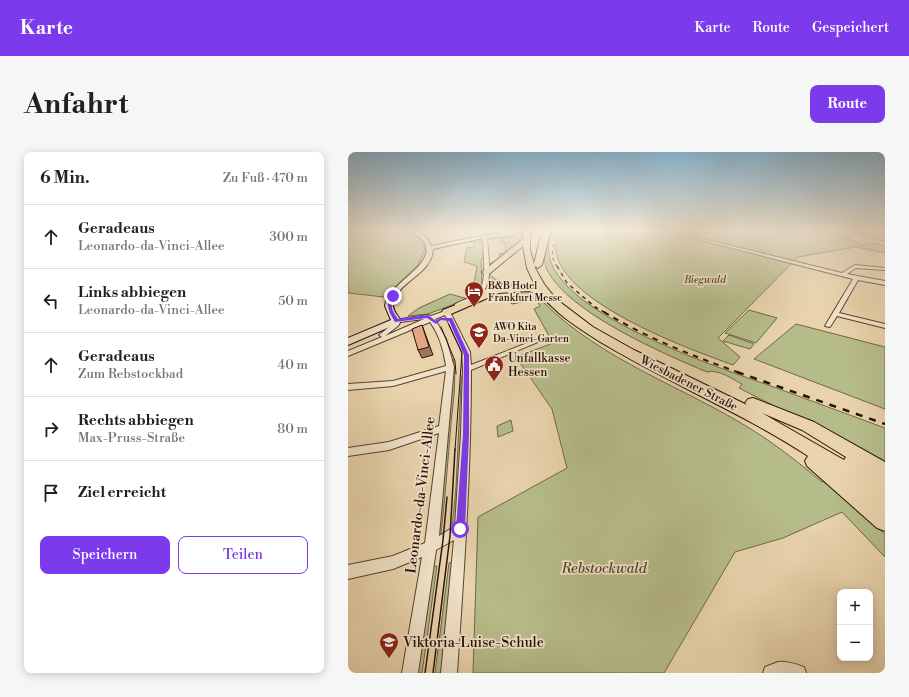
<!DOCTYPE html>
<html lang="de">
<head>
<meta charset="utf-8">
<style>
	body { margin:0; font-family:"Libre Bodoni",serif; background:#f6f6f6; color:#202124 }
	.controls { position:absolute; right:12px; bottom:12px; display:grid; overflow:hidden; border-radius:8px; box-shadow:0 2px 10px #0003 }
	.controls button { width:36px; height:36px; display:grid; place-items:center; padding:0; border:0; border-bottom:1px solid #e0e0e0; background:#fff; color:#202124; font:20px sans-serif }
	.stop { position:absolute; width:12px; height:12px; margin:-9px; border:3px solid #7c3aed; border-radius:50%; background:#fff }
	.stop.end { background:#7c3aed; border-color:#fff; box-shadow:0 1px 4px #0008 }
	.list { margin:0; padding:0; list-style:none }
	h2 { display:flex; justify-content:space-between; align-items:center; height:52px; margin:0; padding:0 16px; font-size:17px }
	h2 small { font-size:13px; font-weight:400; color:#757577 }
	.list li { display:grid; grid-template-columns:26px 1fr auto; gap:12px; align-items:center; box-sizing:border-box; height:64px; padding:0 16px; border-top:1px solid #e0e0e0 }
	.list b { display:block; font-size:15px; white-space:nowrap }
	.list p { margin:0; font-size:13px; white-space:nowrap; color:#757577 }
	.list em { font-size:13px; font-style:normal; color:#757577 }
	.actions { display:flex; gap:8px; padding:12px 16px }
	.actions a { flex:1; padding:9px 0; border:1px solid #7c3aed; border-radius:8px; text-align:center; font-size:14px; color:#7c3aed }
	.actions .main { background:#7c3aed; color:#fff }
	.icon { flex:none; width:22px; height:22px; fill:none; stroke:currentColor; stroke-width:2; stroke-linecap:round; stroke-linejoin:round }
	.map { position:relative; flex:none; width:537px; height:521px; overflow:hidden; border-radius:8px }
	header { display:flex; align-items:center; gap:24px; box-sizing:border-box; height:56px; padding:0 20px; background:#7c3aed; color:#fff }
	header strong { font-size:19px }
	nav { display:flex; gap:22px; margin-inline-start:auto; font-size:14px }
	.intro { display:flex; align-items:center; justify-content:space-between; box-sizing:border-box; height:96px; padding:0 24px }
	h1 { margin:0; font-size:28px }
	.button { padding:10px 18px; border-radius:8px; background:#7c3aed; color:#fff; font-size:14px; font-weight:700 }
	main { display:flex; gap:24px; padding:0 24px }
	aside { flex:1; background:#fff; border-radius:8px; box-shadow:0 2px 10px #0003 }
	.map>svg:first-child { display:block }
	.green { fill:#b6bc89; stroke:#706747 }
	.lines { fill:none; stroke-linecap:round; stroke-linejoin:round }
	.minor-casing { stroke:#59422f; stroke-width:2 }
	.secondary-casing { stroke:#291205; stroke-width:2 }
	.motorway-casing { stroke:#291205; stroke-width:2 }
	.minor { fill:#f0e2c9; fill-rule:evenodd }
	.secondary { fill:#f0e2c9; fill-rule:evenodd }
	.motorway { fill:#e8d3ac; fill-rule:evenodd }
	.tram-far1 { stroke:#291205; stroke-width:1 }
	.tram { stroke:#291205; stroke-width:1.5 }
	.rail-far3 { stroke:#291205; stroke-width:1; stroke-dasharray:3.5 3.5; stroke-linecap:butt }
	.rail-far2 { stroke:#291205; stroke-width:1.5; stroke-dasharray:4 4; stroke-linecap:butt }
	.rail-far1 { stroke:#291205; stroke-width:2; stroke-dasharray:5.5 5.5; stroke-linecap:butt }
	.rail { stroke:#291205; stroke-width:2.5; stroke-dasharray:7 7; stroke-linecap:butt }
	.shaded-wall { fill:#a0745c; stroke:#291205 }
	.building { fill:#e4a584; stroke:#291205 }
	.route { fill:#7c3aed }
	.labels { text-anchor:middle; stroke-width:3.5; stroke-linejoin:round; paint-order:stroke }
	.far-park-label { font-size:10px; font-style:italic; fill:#53452d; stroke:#f0e2c9 }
	.far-poi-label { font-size:10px; fill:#291205; stroke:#f0e2c9; text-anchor:start }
	.poi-label { font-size:12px; fill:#291205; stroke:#f0e2c9; text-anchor:start }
	.street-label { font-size:12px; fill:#291205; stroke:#f0e2c9 }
	.near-street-label { font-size:14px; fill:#291205; stroke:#f0e2c9 }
	.near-park-label { font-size:14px; font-style:italic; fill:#53452d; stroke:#f0e2c9 }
	.near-poi-label { font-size:14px; fill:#291205; stroke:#f0e2c9; text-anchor:start }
</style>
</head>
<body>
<header>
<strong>Karte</strong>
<nav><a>Karte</a><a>Route</a><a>Gespeichert</a></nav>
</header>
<div class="intro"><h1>Anfahrt</h1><a class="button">Route</a></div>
<main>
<aside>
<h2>6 Min.<small>Zu Fuß · 470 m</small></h2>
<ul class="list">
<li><svg class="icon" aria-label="ahead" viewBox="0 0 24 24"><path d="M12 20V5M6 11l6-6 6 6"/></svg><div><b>Geradeaus</b><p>Leonardo-da-Vinci-Allee</p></div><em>300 m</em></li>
<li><svg class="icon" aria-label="left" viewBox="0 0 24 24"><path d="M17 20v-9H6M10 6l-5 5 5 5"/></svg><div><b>Links abbiegen</b><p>Leonardo-da-Vinci-Allee</p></div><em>50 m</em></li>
<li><svg class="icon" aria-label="ahead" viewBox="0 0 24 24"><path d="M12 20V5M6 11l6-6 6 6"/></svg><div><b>Geradeaus</b><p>Zum Rebstockbad</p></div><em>40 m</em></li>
<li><svg class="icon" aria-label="right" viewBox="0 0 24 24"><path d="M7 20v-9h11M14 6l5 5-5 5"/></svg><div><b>Rechts abbiegen</b><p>Max-Pruss-Straße</p></div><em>80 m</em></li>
<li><svg class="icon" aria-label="arrive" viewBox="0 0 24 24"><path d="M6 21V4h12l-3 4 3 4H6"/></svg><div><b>Ziel erreicht</b></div></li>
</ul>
<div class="actions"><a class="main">Speichern</a><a>Teilen</a></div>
</aside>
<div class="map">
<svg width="537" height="521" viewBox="0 0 537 521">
	<rect width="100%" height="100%" fill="#e8d3ac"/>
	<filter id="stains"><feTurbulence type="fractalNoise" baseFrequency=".005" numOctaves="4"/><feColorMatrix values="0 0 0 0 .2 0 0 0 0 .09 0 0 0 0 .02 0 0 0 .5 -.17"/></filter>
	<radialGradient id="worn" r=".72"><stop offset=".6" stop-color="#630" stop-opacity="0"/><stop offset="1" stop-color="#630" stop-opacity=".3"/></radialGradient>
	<!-- green -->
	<g class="green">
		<polygon points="0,78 63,78 69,81 77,97 70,113 36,145 0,141"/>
		<path d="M 202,78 L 206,78 C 163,149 378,218 423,234 C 461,248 499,262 537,276 L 537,315 L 444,263 L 391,236 L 394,232 C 384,227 371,217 359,220 C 316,202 221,161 199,118 C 196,111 196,103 197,95 C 198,88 199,83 202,78 Z"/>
		<path d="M 212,78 L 478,78 L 511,91 L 509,94 L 522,91 L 537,94 L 537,101 L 508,95 L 450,105 L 370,186 L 392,205 L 385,213 C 344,198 179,140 212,78 Z"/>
		<polygon points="173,80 171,90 168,94 139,116 140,113 151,106 152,101 158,102 157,91 151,89 156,87 157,85 151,87 151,85"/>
		<polygon points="131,88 136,91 135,107 133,107 134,133 124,143 129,114 116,110 119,95 125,96 127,91 122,90"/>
		<path d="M 168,99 L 142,118 L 141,122 L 148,128 L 165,131 L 166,133 L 170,131 L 171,134 L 156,136 L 140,135 C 133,118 155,106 168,99 Z"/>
		<path d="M 169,138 L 184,138 C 240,202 322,229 393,271 C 422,288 449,309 474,330 L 476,329 L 537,382 L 537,405 L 494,360 L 435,386 L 387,400 L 316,521 L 125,521 L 130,365 L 219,316 L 204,257 L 168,205 L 205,191 L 186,157 L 192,154 L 189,149 L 179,149 L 164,152 L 160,148 L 170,143 L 171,140 Z"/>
		<polygon points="102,142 120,147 80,162 60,164 71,156"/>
		<polygon points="401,158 429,166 408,191 377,181"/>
		<polygon points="448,172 537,195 537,257 406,207"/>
		<polygon points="381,183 406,192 402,197 375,189"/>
		<path d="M 105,207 C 109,227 105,251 103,271 C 100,309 97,345 93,382 L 88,385 L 94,341 Z"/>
		<polygon points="117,209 108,374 104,376 108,335 113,230"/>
		<polygon points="163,268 165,279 150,285 149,274"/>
		<polygon points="106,410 93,521 87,521 101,411"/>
		<polygon points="89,414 74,521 67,521 83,415"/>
	</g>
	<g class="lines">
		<!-- minor casing -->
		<g class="minor-casing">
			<g id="minor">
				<polygon points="314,78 319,78 494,121 507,113 537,116 537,118 508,116 499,122 537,129 537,133 510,128 491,161 537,172 537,176 489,164 482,175 477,174 505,127"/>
				<polygon points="501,78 506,78 537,87 537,89"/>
				<path d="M 137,84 L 139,85 C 140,110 149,138 122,150 C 117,152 112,155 107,154 L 107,152 C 115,148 126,145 132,138 C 139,127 135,98 135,85 Z"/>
				<path d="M 97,159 L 102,160 L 122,200 L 123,213 L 192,186 L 196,186 L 197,187 L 123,218 C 123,319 116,420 109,521 L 93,521 L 106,388 L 88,398 L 70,521 L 54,521 L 74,405 L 45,417 L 0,427 L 0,413 L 45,404 L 77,391 L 91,281 L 41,298 L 0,304 L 0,296 L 41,290 L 91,274 L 98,219 L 45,234 L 0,238 L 0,232 L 45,229 L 98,214 C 96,199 91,182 82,170 L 0,204 L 0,199 L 34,185 L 31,183 L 46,171 L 46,168 L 80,163 L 83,164 ZM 97,163 L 114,200 L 115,217 L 113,282 L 107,374 L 91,384 L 106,215 L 98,187 L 87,167 ZM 76,167 L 37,184 L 51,173 L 52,170 Z"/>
				<path d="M 430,510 C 439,509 447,512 456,515 L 458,521 L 415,521 L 417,515 Z"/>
			</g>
		</g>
		<!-- secondary casing -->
		<g class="secondary-casing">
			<path id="secondary" d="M 63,78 C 72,78 80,86 83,94 L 137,83 L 140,85 L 85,97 C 85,122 48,130 45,152 C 44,158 50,164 53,169 L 51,171 L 0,193 L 0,186 L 43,168 L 37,154 C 39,131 90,113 76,90 C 73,85 66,82 63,78 Z"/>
		</g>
		<!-- motorway casing -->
		<g class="motorway-casing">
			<path id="motorway" d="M 168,78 L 182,78 L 182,98 L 186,112 L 192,87 L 197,78 L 203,78 L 194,113 L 190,116 L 187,114 L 187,116 L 196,132 L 208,147 L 245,175 L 286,198 L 399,253 L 397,251 L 400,247 L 405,246 L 466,270 L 537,310 L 537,379 L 529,376 L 459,314 L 457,309 L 460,304 C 393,260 318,230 249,188 C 237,180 224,172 212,162 C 202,153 194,143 181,139 L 151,141 L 103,162 L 95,162 L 94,160 L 95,158 L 133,143 L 128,140 L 130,138 L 181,133 L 188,135 L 179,116 L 175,94 L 141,122 L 138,123 L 134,120 L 175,87 L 176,79 L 165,83 L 137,87 L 133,85 L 135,84 ZM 414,261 L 454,278 L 498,305 L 496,308 Z"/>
		</g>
		<!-- minor -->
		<use href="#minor" class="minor"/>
		<!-- secondary -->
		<use href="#secondary" class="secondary"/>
		<!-- motorway -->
		<use href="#motorway" class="motorway"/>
		<!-- tram-far1 -->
		<g class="tram-far1">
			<polyline points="101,173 114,201 107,298"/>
			<polyline points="93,175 107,209 108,222"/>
		</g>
		<!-- tram -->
		<g class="tram">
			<polyline points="77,521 95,388 99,345"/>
			<polyline points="85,521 102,384 107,297"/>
		</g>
		<!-- rail-far3 -->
		<polyline class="rail-far3" points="207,78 204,105 209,115"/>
		<!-- rail-far2 -->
		<polyline class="rail-far2" points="209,114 219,131 247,155 258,161"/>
		<!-- rail-far1 -->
		<path class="rail-far1" d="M 256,160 C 299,186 345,204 392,221"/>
		<!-- rail -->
		<polyline class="rail" points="389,220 537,272"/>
	</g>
	<!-- shaded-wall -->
	<polygon class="shaded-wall" points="74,173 85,203 74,206 70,198"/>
	<!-- building -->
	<polygon class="building" points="74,173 81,195 70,198 64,177"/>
	<!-- sky -->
	<linearGradient id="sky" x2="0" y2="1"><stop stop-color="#88b5d2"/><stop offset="0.52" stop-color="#f5ebda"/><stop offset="1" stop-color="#f5ebda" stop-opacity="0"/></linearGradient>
	<rect width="537" height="151" fill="url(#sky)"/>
	<!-- route -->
	<path class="route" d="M 43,143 L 47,144 C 41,154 44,158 50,167 L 80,163 L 88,169 L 92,166 L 104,166 L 121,203 L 121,282 L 117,377 L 116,380 L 112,381 L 109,380 L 108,377 L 115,282 L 116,203 L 101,169 L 93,168 L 88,172 L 79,166 L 47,170 C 41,160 37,154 43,143 Z"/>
	<!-- icons -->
	<defs>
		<g id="hotel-pin" transform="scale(1)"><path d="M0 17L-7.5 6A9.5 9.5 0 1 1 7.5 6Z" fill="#8f2418" stroke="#f0e2c9"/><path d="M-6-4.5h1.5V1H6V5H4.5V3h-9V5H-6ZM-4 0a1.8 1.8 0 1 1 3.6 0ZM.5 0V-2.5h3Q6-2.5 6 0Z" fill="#fff"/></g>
		<g id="school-pin" transform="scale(1)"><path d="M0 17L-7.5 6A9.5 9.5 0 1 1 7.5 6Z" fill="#8f2418" stroke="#f0e2c9"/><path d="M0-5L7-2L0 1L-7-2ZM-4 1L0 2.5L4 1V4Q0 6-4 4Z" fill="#fff"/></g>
		<g id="civic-pin" transform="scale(1)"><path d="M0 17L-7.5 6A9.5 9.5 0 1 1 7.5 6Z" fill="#8f2418" stroke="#f0e2c9"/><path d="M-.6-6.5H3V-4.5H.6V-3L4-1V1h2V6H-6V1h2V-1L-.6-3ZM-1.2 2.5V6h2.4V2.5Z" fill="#fff"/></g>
	</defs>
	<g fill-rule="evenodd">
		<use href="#hotel-pin" x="126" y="139"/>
		<use href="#school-pin" x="131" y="180"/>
		<use href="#civic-pin" x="146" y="213"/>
		<use href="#school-pin" x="41" y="490"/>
	</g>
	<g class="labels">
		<!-- far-park labels -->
		<g class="far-park-label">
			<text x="357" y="131">Biegwald</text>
		</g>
		<!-- far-poi labels -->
		<g class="far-poi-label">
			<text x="140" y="137">B&amp;B Hotel<tspan x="140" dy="12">Frankfurt Messe</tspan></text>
			<text x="145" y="178">AWO Kita<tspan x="145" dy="12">Da-Vinci-Garten</tspan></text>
		</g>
		<!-- poi labels -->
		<g class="poi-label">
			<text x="160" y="210">Unfallkasse<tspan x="160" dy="14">Hessen</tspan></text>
		</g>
		<!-- street labels -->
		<g class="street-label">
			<text transform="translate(341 231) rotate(27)" y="4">Wiesbadener Straße</text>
		</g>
		<!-- near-street labels -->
		<g class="near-street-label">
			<text transform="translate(72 343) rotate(-83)" y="5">Leonardo-da-Vinci-Allee</text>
		</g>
		<!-- near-park labels -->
		<g class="near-park-label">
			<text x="256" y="421">Rebstockwald</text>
		</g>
		<!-- near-poi labels -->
		<g class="near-poi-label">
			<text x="55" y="495">Viktoria-Luise-Schule</text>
		</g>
	</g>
	<rect width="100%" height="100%" filter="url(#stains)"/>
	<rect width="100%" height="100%" fill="url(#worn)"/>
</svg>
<div class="controls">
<button>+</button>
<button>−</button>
</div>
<div class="stop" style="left:112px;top:377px"></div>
<div class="stop end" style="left:45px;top:144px"></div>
</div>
</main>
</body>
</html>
